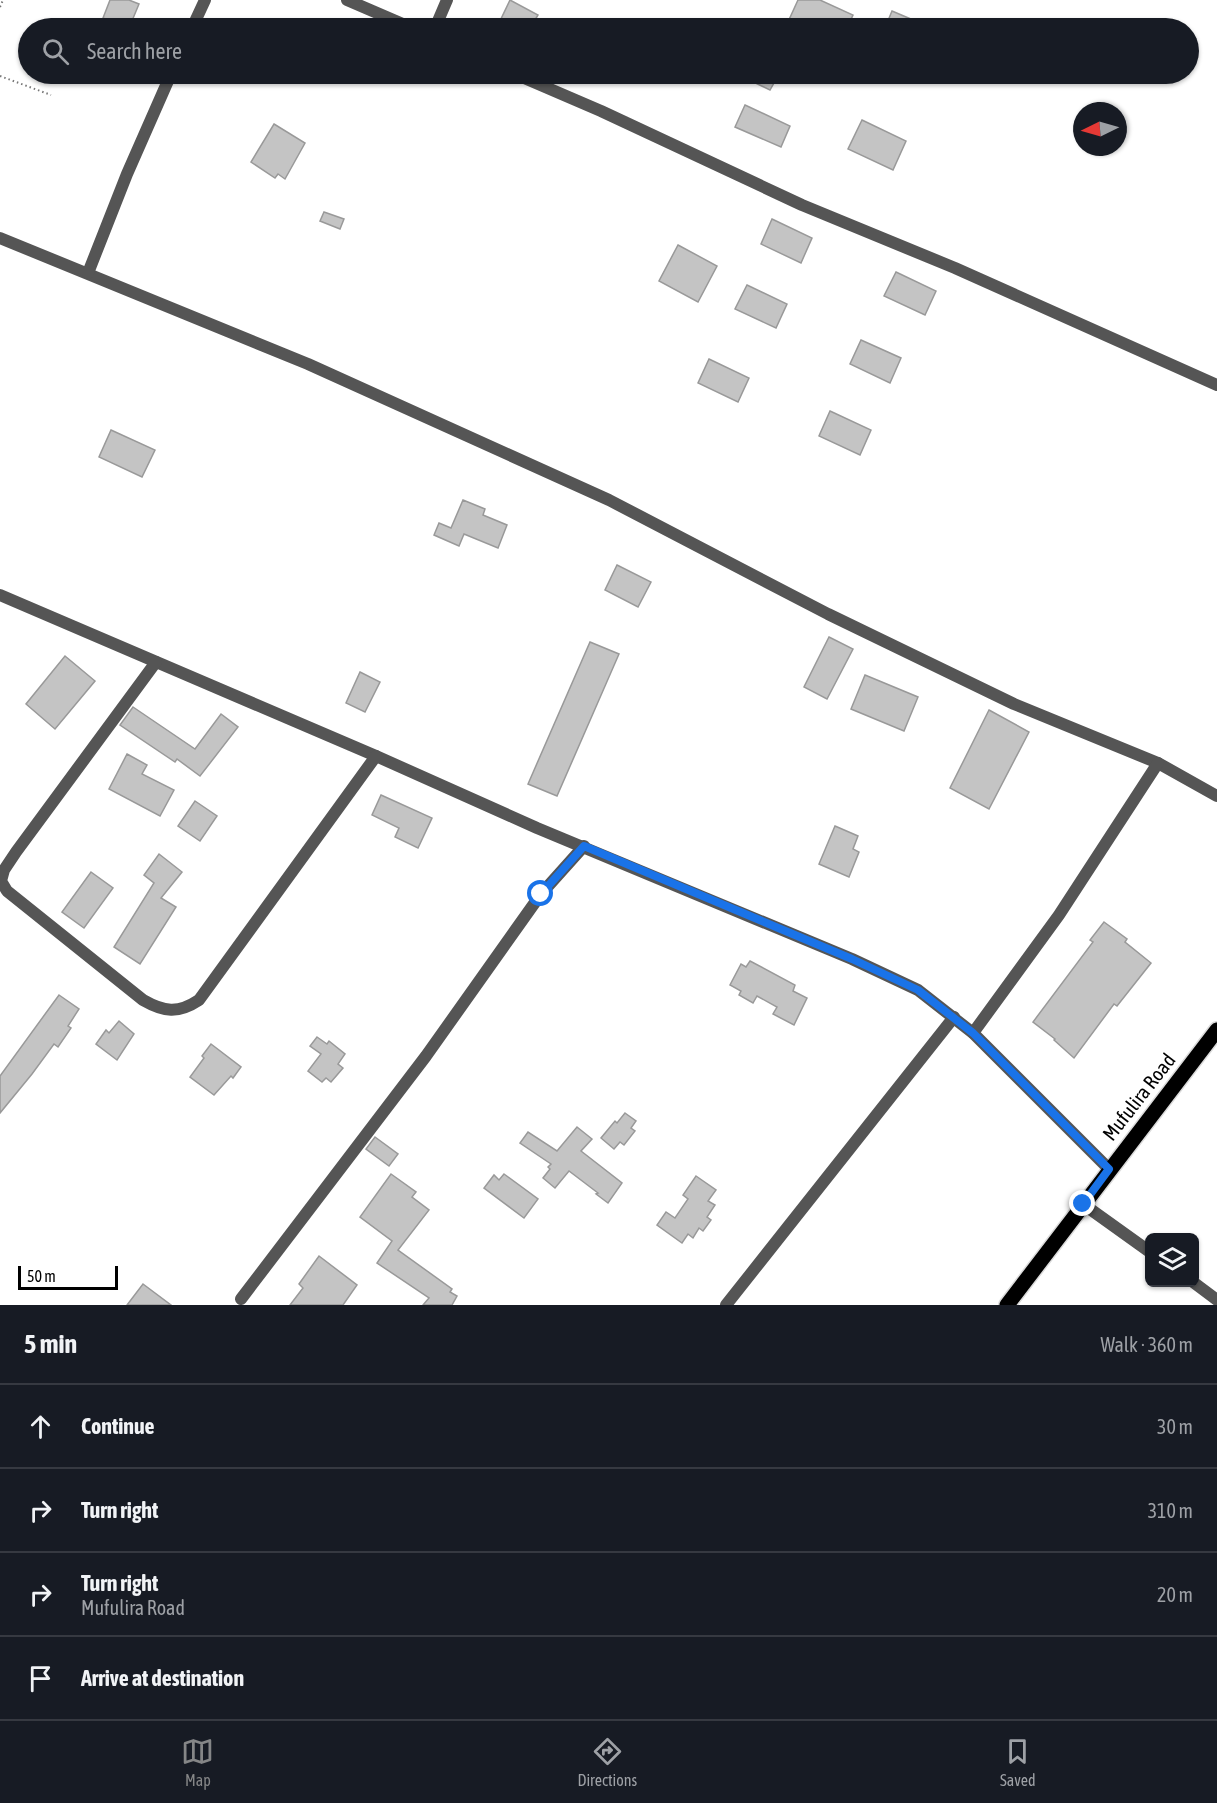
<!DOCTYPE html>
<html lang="en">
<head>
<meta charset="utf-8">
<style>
	body { margin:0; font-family:"Asap Condensed",sans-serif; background:#20242c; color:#f1f3f6 }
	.controls { position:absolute; right:18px; bottom:18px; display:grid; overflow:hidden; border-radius:9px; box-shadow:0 2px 4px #0004 }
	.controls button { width:54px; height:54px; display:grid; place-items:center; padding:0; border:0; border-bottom:2px solid #363941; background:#171b24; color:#f1f3f6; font:30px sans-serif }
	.compass { position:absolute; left:1073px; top:102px; width:54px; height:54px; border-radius:50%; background:#171b24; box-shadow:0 2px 4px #0004; rotate:265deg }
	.scale { position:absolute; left:18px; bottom:15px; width:100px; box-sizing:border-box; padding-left:6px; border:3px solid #000; border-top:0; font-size:16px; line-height:21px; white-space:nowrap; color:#000; -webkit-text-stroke:4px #fff; paint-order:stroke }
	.stop { position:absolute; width:18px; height:18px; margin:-14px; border:4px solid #1a73e8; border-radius:50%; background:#fff }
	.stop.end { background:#1a73e8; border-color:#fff; box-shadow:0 2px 6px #0008 }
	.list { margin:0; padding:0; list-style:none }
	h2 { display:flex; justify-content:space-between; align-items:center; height:78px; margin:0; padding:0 24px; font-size:26px }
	h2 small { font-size:20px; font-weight:400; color:#9ea1a6 }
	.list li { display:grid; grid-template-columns:39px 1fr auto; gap:18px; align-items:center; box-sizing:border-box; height:84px; padding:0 24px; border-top:2px solid #363941 }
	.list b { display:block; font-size:22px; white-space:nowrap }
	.list p { margin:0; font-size:20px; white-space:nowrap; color:#9ea1a6 }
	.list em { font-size:20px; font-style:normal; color:#9ea1a6 }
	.icon { flex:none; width:33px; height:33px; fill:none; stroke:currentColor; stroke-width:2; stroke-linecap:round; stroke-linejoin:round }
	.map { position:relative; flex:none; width:1217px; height:1305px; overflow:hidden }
	.search { position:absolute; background:#171b24; box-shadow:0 2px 4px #0004; left:18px; right:18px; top:18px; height:66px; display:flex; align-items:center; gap:15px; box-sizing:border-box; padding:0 21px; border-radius:33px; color:#9ea1a6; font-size:22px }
	.sheet { height:414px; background:#171b24 }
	nav { display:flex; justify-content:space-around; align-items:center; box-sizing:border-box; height:84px; border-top:2px solid #363941; background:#171b24; font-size:16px; color:#9ea1a6 }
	nav a { display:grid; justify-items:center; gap:3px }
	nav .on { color:#858687 }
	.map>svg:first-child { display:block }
	.building { fill:#c4c4c4; stroke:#999; stroke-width:1.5 }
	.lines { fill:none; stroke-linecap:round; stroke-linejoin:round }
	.primary-casing { stroke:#dbdbdb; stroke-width:18 }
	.path { stroke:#777; stroke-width:2; stroke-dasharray:1.5 3; stroke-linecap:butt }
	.minor { stroke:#555; stroke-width:12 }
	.tertiary { stroke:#555; stroke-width:12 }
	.primary { stroke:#000; stroke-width:15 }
	.route { stroke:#1a73e8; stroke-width:8 }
	.labels { text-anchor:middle; stroke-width:6; stroke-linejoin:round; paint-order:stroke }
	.street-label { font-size:20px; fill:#000; stroke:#fff }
</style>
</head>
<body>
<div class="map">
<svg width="1217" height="1305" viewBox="0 0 1217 1305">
	<rect width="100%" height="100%" fill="#fff"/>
	<!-- building -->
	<g class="building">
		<polygon points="110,0 129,0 139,4 129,28 103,18"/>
		<polygon points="510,0 538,15 532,25 525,21 521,28 514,28 500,21"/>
		<polygon points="798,0 820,0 853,15 847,28 801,28 788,22"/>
		<polygon points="892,11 932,28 885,28"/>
		<polygon points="737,74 779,74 770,90"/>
		<polygon points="745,105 790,126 781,147 735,127"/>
		<polygon points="862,120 906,141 893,170 848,149"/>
		<polygon points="274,124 305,143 285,179 278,174 275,178 251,162"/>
		<polygon points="324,212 344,219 340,229 320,221"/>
		<polygon points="772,219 812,238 801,263 761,244"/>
		<polygon points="678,245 717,266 698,302 659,281"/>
		<polygon points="896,272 936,291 925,315 884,296"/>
		<polygon points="747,285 787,304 776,328 735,309"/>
		<polygon points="861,340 901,358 890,383 850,364"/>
		<polygon points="709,359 749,378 738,402 698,383"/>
		<polygon points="830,411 871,430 860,455 819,436"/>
		<polygon points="111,430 155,450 142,477 99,457"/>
		<polygon points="463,500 485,509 483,515 507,525 498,548 464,534 459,546 434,535 439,523 451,528"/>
		<polygon points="617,565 651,582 638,607 605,590"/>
		<polygon points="829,637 853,649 827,699 804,687"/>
		<polygon points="590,642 619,654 557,796 528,784"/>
		<polygon points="65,656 95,681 55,729 26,704"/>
		<polygon points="360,672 380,682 365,712 346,703"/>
		<polygon points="865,675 918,697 904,731 851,709"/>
		<polygon points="133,707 195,749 221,714 238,727 200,776 177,759 175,762 120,725"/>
		<polygon points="989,710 1029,732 989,809 950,788"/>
		<polygon points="127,754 147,765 142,774 174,790 160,816 109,789"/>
		<polygon points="381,795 432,818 418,848 395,837 399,828 372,815"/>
		<polygon points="195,801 217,816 200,841 178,826"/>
		<polygon points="835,826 858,836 853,849 859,852 849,877 819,864"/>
		<polygon points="159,854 182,872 161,898 176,907 140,964 114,947 154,883 144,875"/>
		<polygon points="91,872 113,888 84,928 62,912"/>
		<polygon points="1104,922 1127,939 1125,942 1151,963 1117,1006 1114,1004 1074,1058 1054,1040 1055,1039 1033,1022 1093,942 1090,940"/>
		<polygon points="750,961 795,985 793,991 807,998 794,1025 773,1014 777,1007 757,996 753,1003 739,995 741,991 730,985 741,964 746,967"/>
		<polygon points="59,995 79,1009 68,1026 71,1028 58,1047 54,1044 32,1074 0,1113 0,1076"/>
		<polygon points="119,1021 134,1034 117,1060 96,1044 106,1030 109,1033"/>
		<polygon points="317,1037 327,1044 329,1041 345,1054 338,1064 343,1068 331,1082 326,1078 322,1082 308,1071 321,1054 310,1046"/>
		<polygon points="211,1044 241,1067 233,1078 231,1076 214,1095 190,1077 204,1058 202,1056"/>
		<polygon points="625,1113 636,1121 631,1128 635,1131 624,1145 620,1142 614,1149 601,1138 615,1121 617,1123"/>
		<polygon points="577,1127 592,1139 581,1151 622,1183 608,1203 596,1194 598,1193 569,1171 555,1188 543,1178 550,1169 548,1167 551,1164 520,1143 528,1132 557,1151"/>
		<polygon points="375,1137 398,1154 389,1166 366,1149"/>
		<polygon points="391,1174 416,1192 412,1197 429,1210 398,1250 452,1289 450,1292 457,1296 452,1305 423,1305 429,1298 377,1263 392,1241 360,1217"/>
		<polygon points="504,1174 538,1199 524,1218 484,1188 494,1175 499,1180"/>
		<polygon points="696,1176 716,1190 708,1201 715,1205 707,1217 711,1220 703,1231 699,1228 693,1238 688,1234 682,1243 657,1225 666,1212 675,1218 688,1199 683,1195"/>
		<polygon points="319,1256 357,1285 343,1305 290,1305 303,1288 299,1284"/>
		<polygon points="143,1284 171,1305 127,1305"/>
	</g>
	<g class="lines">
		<!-- primary casing -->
		<g class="primary-casing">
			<polyline id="primary" points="1007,1305 1217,1030"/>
		</g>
		<!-- path -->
		<g class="path">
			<polyline points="0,7 3,0"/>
			<polyline points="0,76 51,95"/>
		</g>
		<!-- minor -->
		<g class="minor">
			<polyline points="192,28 205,0"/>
			<polyline points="435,28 447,0"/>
			<polyline points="0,238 308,364 609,500 828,614 1014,704 1158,763 1217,796"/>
			<polyline points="88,273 127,174 171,74"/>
			<polyline points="0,595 376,756 537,828 852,959 918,990 973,1033 1109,1169"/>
			<path d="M 156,662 L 16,852 L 4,870 L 1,881 L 7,891 L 143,1000 C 164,1012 178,1014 199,1000 L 376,756"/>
			<polyline points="973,1033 1059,915 1158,763"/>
			<polyline points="1083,1204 1150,1252"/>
			<polyline points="1193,1282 1217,1300"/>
			<polyline points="241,1299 426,1056 541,894 584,846"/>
			<polyline points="726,1305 954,1017"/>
		</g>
		<!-- tertiary -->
		<g class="tertiary">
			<polyline points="347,0 412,28"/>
			<polyline points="515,74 601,111 802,205 955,268 1217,385"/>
		</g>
		<!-- primary -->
		<use href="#primary" class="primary"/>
	</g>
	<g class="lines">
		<!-- route -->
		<polyline class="route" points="541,894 584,846 852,959 918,990 973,1033 1109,1169 1083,1204"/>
	</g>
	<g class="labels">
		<!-- street labels -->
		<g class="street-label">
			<text transform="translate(1139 1097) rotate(-52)" y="7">Mufulira Road</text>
		</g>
	</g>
</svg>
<div class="controls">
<button><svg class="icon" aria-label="layers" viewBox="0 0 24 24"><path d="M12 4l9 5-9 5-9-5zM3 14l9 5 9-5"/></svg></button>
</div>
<svg class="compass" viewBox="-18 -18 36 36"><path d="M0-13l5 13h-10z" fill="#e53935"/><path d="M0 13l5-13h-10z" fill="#9ea1a6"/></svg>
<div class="scale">50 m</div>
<div class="stop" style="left:541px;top:894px"></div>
<div class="stop end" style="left:1083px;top:1204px"></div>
<div class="search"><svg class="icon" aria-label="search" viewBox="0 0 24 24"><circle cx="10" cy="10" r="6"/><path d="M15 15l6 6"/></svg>Search here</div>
</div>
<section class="sheet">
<h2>5 min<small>Walk · 360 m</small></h2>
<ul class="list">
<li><svg class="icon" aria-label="ahead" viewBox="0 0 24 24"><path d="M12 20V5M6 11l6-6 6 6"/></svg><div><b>Continue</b></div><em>30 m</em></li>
<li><svg class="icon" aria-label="right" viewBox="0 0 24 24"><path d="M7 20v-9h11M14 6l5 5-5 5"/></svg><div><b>Turn right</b></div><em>310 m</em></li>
<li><svg class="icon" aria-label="right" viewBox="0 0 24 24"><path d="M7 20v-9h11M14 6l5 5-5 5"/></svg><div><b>Turn right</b><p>Mufulira Road</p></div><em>20 m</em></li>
<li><svg class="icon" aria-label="arrive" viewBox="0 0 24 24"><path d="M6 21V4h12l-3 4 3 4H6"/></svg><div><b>Arrive at destination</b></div></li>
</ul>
</section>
<nav>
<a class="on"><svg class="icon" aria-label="map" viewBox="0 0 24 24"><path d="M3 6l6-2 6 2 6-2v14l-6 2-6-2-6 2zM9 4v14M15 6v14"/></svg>Map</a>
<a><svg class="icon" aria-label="directions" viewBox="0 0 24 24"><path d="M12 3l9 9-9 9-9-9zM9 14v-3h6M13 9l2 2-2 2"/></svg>Directions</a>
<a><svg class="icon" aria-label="saved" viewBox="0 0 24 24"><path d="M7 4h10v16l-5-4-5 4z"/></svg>Saved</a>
</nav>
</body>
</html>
